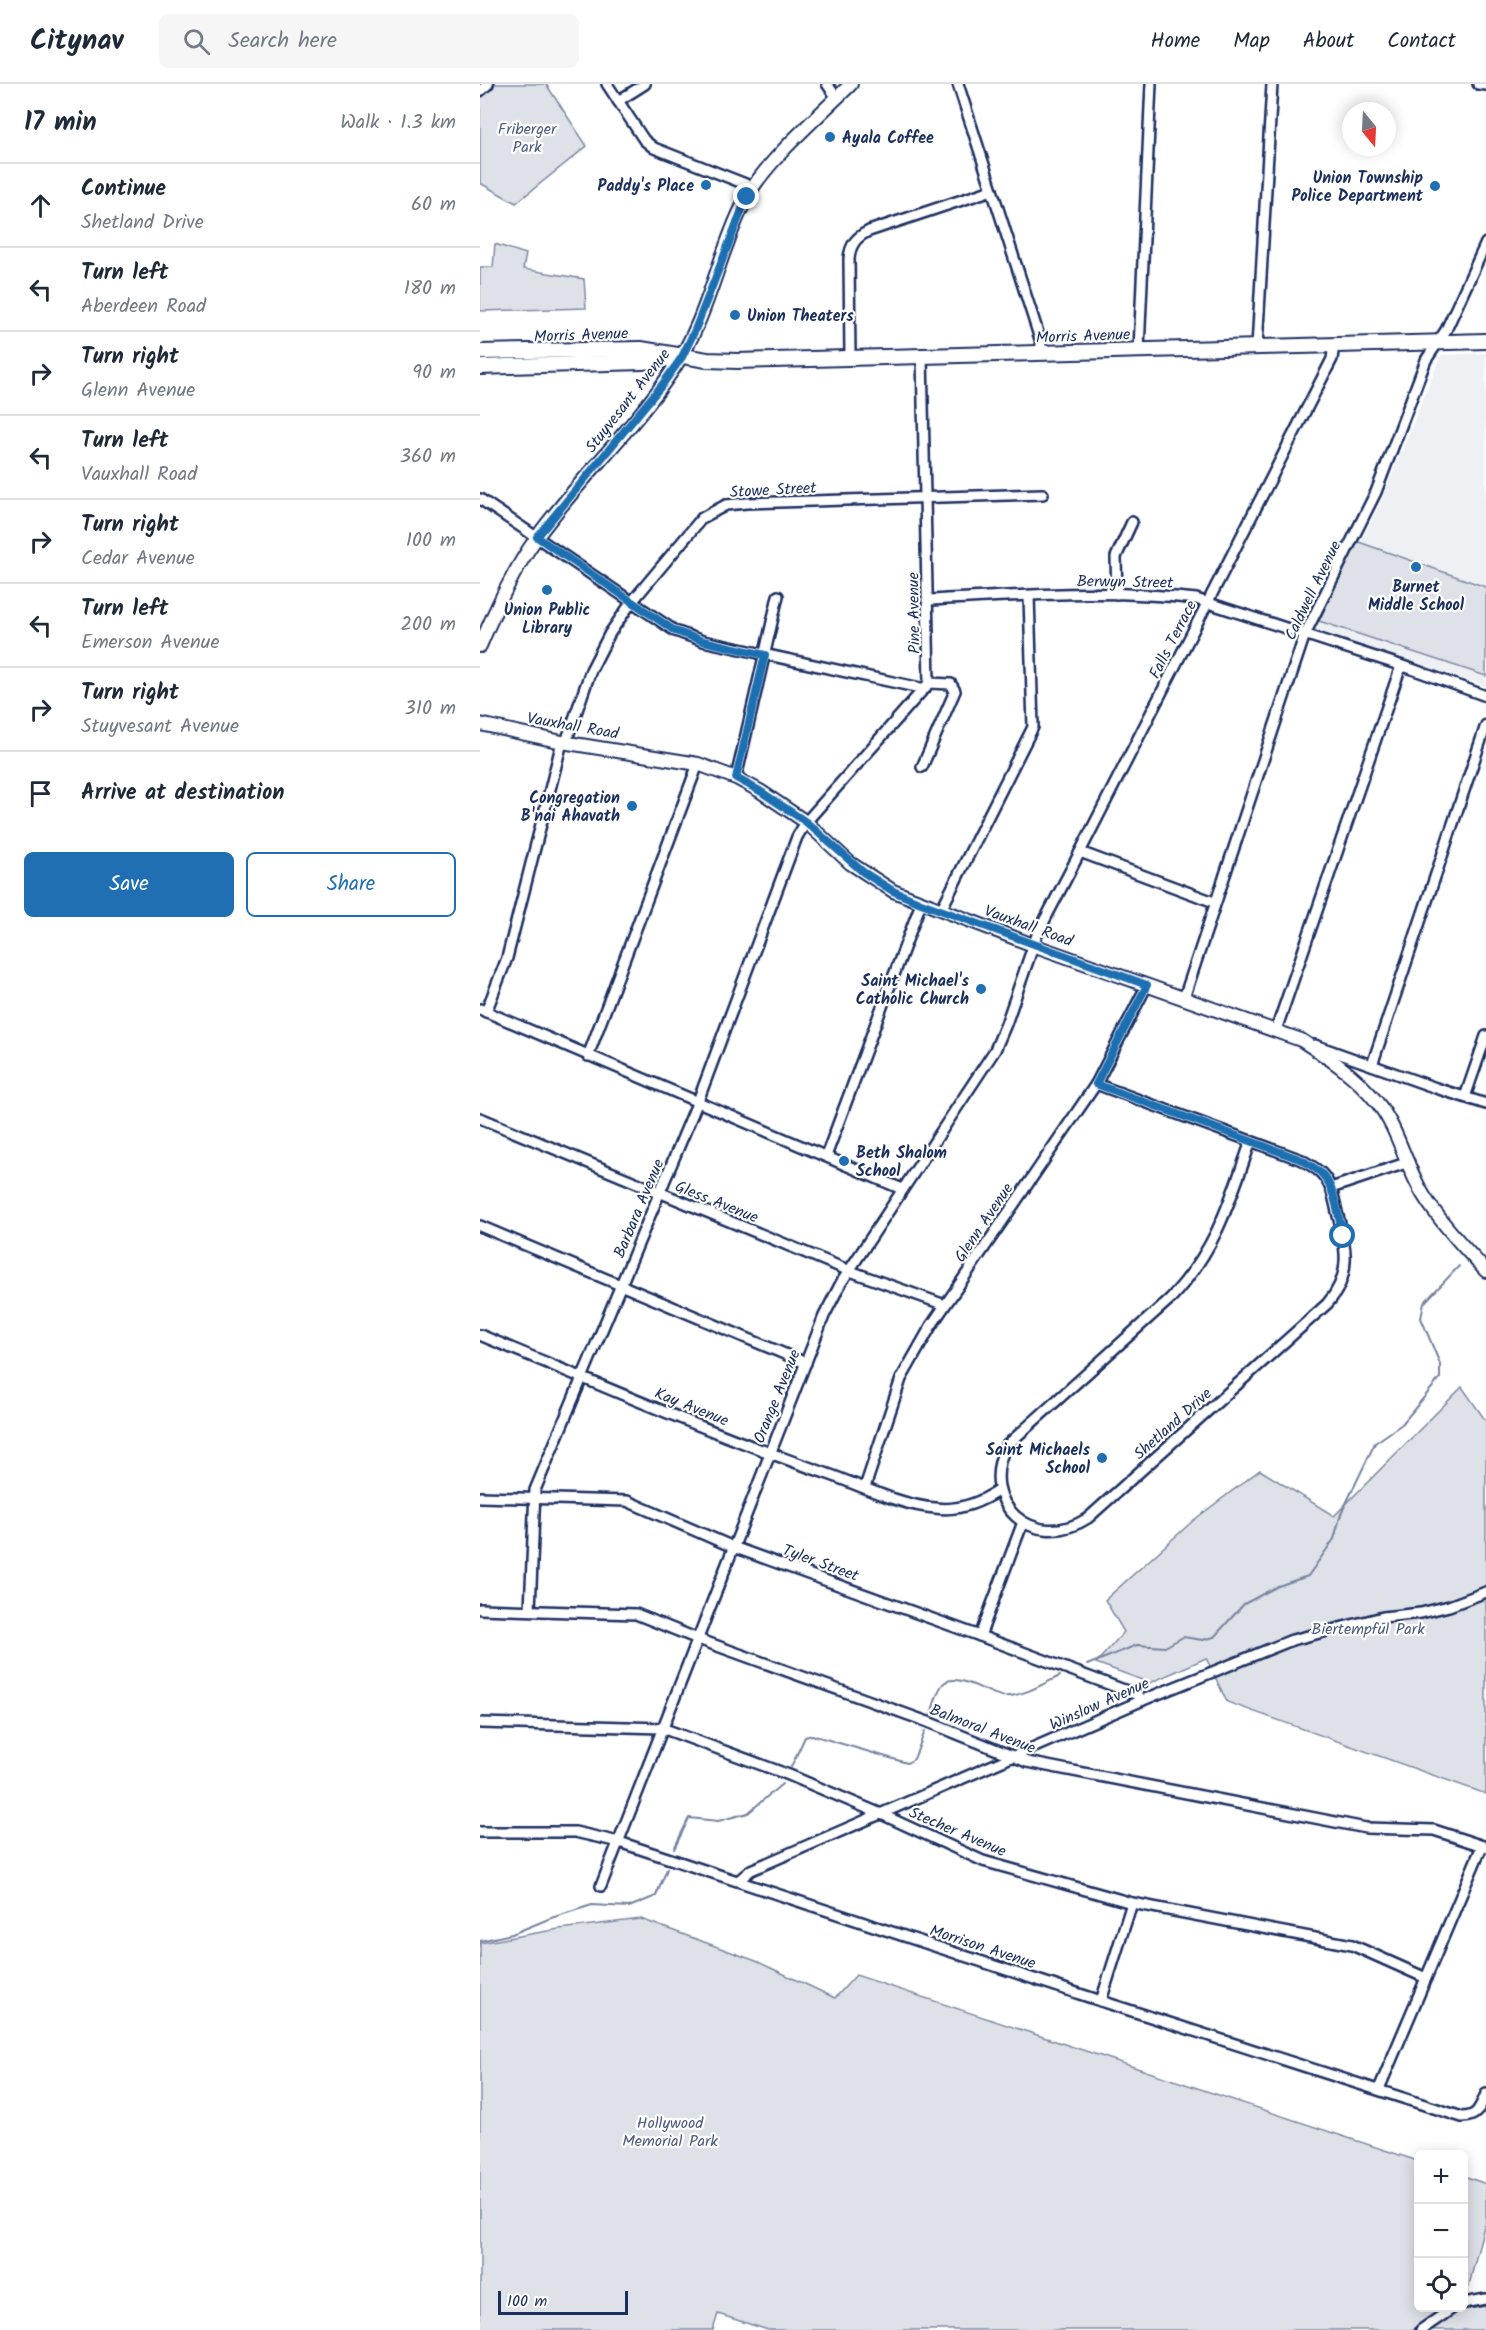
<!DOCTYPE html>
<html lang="en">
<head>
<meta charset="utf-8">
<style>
	body { margin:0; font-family:Kalam,sans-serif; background:#f6f6f7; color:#1f2937 }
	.controls { position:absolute; right:18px; bottom:18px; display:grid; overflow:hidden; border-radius:9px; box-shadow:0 3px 15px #0003 }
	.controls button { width:54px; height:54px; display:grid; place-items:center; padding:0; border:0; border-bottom:2px solid #e0e1e3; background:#fff; color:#1f2937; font:30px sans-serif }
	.compass { position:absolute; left:862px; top:18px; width:54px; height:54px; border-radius:50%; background:#fff; box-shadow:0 3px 15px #0003; rotate:162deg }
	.scale { position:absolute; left:18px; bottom:15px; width:130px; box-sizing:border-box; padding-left:6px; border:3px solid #1b2f5e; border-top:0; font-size:16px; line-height:21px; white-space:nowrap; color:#1b2f5e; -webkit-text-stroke:4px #fff; paint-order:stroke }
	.stop { position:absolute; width:18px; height:18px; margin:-14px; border:4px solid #1f6fb2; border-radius:50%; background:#fff }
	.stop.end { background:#1f6fb2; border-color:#fff; box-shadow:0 2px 6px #0008 }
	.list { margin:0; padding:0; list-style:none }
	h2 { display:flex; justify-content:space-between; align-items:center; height:78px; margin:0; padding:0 24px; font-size:26px }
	h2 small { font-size:20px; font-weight:400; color:#747a83 }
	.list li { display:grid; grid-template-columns:39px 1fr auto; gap:18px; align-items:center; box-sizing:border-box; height:84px; padding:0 24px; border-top:2px solid #e0e1e3 }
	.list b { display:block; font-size:22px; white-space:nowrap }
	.list p { margin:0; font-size:20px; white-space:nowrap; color:#747a83 }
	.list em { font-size:20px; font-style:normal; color:#747a83 }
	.actions { display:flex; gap:12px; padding:18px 24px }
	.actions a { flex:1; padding:14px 0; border:2px solid #1f6fb2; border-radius:9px; text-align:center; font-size:21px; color:#1f6fb2 }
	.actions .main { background:#1f6fb2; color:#fff }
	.icon { flex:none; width:33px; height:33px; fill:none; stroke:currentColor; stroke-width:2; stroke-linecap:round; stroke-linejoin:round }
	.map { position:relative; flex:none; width:1006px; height:2246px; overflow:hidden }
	header { display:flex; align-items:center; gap:36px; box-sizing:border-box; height:84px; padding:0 30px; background:#fff; border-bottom:2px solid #e0e1e3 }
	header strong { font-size:28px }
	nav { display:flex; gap:33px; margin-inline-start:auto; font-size:21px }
	.search { width:420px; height:54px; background:#f6f6f7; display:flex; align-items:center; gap:15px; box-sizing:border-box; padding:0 21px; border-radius:9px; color:#747a83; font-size:22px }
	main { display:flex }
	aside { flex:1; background:#fff }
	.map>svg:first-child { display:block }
	.built { fill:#eff0f4 }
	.green { fill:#dee1e7; stroke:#7c88a2; stroke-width:1.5 }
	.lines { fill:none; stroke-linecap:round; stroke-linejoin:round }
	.stream { stroke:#77839f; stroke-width:2 }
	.street-casing { stroke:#1b2f5e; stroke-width:14 }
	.secondary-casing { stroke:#1b2f5e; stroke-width:16 }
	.primary-casing { stroke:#1b2f5e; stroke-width:18 }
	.street { stroke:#fff; stroke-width:9 }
	.secondary { stroke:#fff; stroke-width:12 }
	.primary { stroke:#fff; stroke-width:14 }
	.route { stroke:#1f6fb2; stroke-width:8 }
	.poi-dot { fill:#1f6fb2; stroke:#fff; stroke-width:2 }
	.labels { text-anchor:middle; stroke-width:4.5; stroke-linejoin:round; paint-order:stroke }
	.park-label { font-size:16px; fill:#4c5c80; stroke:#fff }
	.poi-label { font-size:16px; font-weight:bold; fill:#1b2f5e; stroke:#fff; text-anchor:end }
	.street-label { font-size:16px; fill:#1b2f5e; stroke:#fff }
</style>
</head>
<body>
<header>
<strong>Citynav</strong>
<div class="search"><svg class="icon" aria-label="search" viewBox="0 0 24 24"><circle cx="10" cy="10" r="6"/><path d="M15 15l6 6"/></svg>Search here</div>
<nav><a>Home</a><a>Map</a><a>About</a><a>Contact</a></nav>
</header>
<main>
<aside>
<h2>17 min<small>Walk · 1.3 km</small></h2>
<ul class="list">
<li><svg class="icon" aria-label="ahead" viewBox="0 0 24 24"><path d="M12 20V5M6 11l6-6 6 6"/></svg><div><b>Continue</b><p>Shetland Drive</p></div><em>60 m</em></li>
<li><svg class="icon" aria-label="left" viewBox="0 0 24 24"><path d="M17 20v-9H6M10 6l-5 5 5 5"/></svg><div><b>Turn left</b><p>Aberdeen Road</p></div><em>180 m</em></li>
<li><svg class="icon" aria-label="right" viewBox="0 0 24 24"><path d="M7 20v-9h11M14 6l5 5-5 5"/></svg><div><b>Turn right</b><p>Glenn Avenue</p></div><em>90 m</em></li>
<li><svg class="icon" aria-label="left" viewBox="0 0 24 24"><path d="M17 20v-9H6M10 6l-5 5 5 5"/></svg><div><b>Turn left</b><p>Vauxhall Road</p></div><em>360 m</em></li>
<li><svg class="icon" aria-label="right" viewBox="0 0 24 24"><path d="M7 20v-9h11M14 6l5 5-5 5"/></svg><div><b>Turn right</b><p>Cedar Avenue</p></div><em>100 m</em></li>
<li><svg class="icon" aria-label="left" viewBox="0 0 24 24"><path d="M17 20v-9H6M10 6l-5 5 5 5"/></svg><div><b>Turn left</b><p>Emerson Avenue</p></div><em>200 m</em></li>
<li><svg class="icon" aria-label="right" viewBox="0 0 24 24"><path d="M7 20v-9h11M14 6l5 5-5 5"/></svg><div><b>Turn right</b><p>Stuyvesant Avenue</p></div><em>310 m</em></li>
<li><svg class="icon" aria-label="arrive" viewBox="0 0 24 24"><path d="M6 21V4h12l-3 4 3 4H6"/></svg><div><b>Arrive at destination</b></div></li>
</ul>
<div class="actions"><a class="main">Save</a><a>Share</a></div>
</aside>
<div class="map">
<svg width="1006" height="2246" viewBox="0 0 1006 2246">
	<rect width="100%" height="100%" fill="#fff"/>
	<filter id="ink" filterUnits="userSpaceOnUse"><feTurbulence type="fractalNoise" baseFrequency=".0167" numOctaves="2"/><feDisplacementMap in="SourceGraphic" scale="12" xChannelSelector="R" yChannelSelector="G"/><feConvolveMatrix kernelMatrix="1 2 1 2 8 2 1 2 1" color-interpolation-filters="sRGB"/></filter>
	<g filter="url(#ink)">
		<!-- built -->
		<polygon class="built" points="1006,269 1006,602 834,547 900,420 961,271"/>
		<!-- green -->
		<g class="green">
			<polygon points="4,0 66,0 107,62 36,119 0,99 0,3"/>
			<polygon points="15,160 46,170 43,185 104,195 106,224 0,227 0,183 13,183"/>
			<polygon points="876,457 1006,503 1006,592 839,537"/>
			<polygon points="982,1303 1006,1337 1006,1710 747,1618 726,1574 670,1599 616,1579 644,1548 625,1516 715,1435 780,1386 854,1432"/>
			<polygon points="161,1835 276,1877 355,1914 376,1891 938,2077 938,2224 983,2224 983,2226 1006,2222 1006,2246 288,2246 238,2230 233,2246 0,2246 0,1859 79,1845"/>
			<polygon points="984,2092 1006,2100 1006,2141 1004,2142 984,2221"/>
		</g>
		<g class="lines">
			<!-- stream -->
			<g class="stream">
				<polyline points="607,1581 657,1561 685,1563 703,1553 723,1556 734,1553 764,1520 798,1502 828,1492 854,1455 861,1430 895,1359 922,1340 960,1294 960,1280 941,1234 944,1219 979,1182"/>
				<path d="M 451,1630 C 454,1622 457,1605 464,1599 C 477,1588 508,1610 522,1612 C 541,1614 564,1599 580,1592"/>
				<polyline points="311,1683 325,1653 332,1651 427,1679 434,1675 445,1647"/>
				<polyline points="194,1765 209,1734 238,1737 268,1729 302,1700"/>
				<polyline points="0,1857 32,1850 71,1834 112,1821 149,1823 176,1812 187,1785"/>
			</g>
			<!-- street casing -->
			<g class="street-casing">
				<g id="street">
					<polyline points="127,0 164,56 174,64 273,103"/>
					<polyline points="347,0 357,14"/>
					<polyline points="478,0 560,255 562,269"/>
					<polyline points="998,0 1006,1"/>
					<polyline points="0,7 8,0"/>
					<polyline points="138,17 165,0"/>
					<polyline points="777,263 792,0"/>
					<polyline points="659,265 671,0"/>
					<path d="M 370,273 L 369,175 C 370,161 376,153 389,147 L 512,106"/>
					<polyline points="0,415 195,547 223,557 445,605"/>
					<polyline points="637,510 636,473 652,438"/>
					<path d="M 447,516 C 536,512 627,504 716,515 L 932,585 L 1006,612"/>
					<polyline points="86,658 111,586 130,549 151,519 222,434 246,421 267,419 563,410"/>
					<polyline points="442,683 475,607 471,600 449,599"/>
					<polyline points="256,694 298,512"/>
					<polyline points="600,768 734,818"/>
					<polyline points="461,826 553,643 549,512"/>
					<polyline points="704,914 825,550 896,408 946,276 966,246 1006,159"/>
					<polyline points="0,925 422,1105"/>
					<polyline points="6,928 27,874 82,658"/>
					<polyline points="796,946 921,582"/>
					<polyline points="835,961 956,1004 1006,1020"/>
					<polyline points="108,972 218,680"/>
					<polyline points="892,981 1006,641"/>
					<path d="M 616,1000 L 822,1076 C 828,1080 836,1084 841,1089 C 851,1099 854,1114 857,1128 C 866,1161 873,1191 847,1220 L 608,1434 C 554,1469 497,1419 526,1362 L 691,1214 C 737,1164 749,1119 771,1057"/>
					<polyline points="985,1013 1006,952"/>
					<polyline points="0,1034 370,1187 465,1221"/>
					<polyline points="346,1072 441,819"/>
					<polyline points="851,1104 929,1078"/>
					<polyline points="0,1142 326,1279"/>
					<path d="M 0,1251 C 116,1299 232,1350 351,1391 C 381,1402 423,1422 455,1424 C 478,1427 500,1419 519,1406"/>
					<polyline points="385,1403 421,1295 451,1242 616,1000 667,901"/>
					<polyline points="0,1413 147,1417 253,1463 500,1552 655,1610 663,1616"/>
					<polyline points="0,1525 156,1530 218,1555 448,1638 547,1678 886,1744 954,1746 1006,1763"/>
					<polyline points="50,1526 55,1406 218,1017 317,753 326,738 449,599 442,272"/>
					<polyline points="500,1552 543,1438"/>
					<polyline points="0,1639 182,1644 309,1691 401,1730 503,1777 652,1819 872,1861 946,1894"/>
					<path d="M 0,1748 L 95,1748 L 139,1758 L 621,1917 L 982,2033 C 998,2033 1000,2023 1006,2010"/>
					<polyline points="258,1797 271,1786 663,1616 812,1556 903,1533 941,1529 969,1522 1006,1508"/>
					<polyline points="121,1802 344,1232 361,1199 515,966 526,940 557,851 600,768 852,275 854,261"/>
					<polyline points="621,1917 652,1819"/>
					<polyline points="899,2005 1002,1762"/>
					<polyline points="984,2219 1006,2215"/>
					<polyline points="941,2246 973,2224"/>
				</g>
			</g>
			<!-- secondary casing -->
			<g class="secondary-casing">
				<g id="secondary">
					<path d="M 0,562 C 16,524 33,487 57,453 C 99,395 154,345 194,284 C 229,233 238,168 267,113 C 287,76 340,31 371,0"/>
					<path d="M 0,640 L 82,658 L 218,680 L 256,694 L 280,707 L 326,738 L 370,779 L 413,807 L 553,861 L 821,956 C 849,974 875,991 896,1017 C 919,1045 925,1082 944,1112 C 958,1135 987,1167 1006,1187"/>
				</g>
			</g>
			<!-- primary casing -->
			<g class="primary-casing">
				<g id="primary">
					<polyline points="0,268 161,265 227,276 258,277 1006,257"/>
					<polyline points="0,283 162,278 197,274"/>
				</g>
			</g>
			<!-- street -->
			<use href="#street" class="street"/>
			<!-- secondary -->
			<use href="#secondary" class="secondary"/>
			<!-- primary -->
			<use href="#primary" class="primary"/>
		</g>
	</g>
	<g class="lines" filter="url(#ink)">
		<!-- route -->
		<path class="route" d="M 267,113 L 215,246 L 202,273 L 182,301 L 57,453 L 195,547 L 223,557 L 285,571 L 256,694 L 280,707 L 326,738 L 383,788 L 413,807 L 441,819 L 667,901 L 616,1000 L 822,1076 C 828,1080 836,1084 842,1090 C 856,1105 858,1133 863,1152"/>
	</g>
	<!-- markers -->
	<g class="poi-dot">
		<circle cx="350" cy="53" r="6"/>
		<circle cx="226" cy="101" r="6"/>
		<circle cx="955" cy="102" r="6"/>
		<circle cx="255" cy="231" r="6"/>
		<circle cx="936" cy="483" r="6"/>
		<circle cx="67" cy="506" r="6"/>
		<circle cx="152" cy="722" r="6"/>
		<circle cx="501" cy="905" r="6"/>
		<circle cx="364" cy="1077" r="6"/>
		<circle cx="622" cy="1374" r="6"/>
	</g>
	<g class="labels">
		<!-- park labels -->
		<g class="park-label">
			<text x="47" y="50">Friberger<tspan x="47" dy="18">Park</tspan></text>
			<text x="888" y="1550">Biertempful Park</text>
			<text x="190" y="2044">Hollywood<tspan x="190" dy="18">Memorial Park</tspan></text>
		</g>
		<!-- poi labels -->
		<g class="poi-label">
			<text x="362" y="59" text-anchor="start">Ayala Coffee</text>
			<text x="943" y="99">Union Township<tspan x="943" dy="18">Police Department</tspan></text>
			<text x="214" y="107">Paddy's Place</text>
			<text x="267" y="237" text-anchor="start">Union Theaters</text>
			<text x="936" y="508" text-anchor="middle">Burnet<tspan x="936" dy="18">Middle School</tspan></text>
			<text x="67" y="531" text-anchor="middle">Union Public<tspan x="67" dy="18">Library</tspan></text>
			<text x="140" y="719">Congregation<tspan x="140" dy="18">B'nai Ahavath</tspan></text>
			<text x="489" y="902">Saint Michael's<tspan x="489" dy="18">Catholic Church</tspan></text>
			<text x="376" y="1074" text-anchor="start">Beth Shalom<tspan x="376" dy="18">School</tspan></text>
			<text x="610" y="1371">Saint Michaels<tspan x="610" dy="18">School</tspan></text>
		</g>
		<!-- street labels -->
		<g class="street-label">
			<text transform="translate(101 250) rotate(-2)" y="6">Morris Avenue</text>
			<text transform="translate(603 251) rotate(-2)" y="6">Morris Avenue</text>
			<text transform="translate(147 316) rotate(-52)" y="6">Stuyvesant Avenue</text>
			<text transform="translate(293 405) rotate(-3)" y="6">Stowe Street</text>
			<text transform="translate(645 497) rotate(1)" y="6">Berwyn Street</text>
			<text transform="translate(832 506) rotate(-64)" y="6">Caldwell Avenue</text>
			<text transform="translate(433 529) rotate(-91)" y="6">Pine Avenue</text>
			<text transform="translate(692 555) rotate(-63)" y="6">Falls Terrace</text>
			<text transform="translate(93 641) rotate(10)" y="6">Vauxhall Road</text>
			<text transform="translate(549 841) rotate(20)" y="6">Vauxhall Road</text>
			<text transform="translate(237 1117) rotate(22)" y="6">Gless Avenue</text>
			<text transform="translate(158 1124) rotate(-67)" y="6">Barbara Avenue</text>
			<text transform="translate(503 1138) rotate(-56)" y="6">Glenn Avenue</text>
			<text transform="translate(296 1312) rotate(-68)" y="6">Orange Avenue</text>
			<text transform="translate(212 1322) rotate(22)" y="6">Kay Avenue</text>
			<text transform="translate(692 1339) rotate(-42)" y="6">Shetland Drive</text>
			<text transform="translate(341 1478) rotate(20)" y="6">Tyler Street</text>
			<text transform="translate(619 1619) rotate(-24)" y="6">Winslow Avenue</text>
			<text transform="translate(503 1644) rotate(21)" y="6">Balmoral Avenue</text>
			<text transform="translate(478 1747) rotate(23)" y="6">Stecher Avenue</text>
			<text transform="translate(503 1862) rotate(18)" y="6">Morrison Avenue</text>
		</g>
	</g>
</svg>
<div class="controls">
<button>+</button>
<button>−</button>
<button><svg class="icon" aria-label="locate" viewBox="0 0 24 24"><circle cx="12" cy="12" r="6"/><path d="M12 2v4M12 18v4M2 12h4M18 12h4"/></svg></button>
</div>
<svg class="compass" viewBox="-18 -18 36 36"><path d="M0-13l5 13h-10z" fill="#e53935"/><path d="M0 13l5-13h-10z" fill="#747a83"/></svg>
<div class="scale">100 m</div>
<div class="stop" style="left:863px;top:1152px"></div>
<div class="stop end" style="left:267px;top:113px"></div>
</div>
</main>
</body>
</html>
